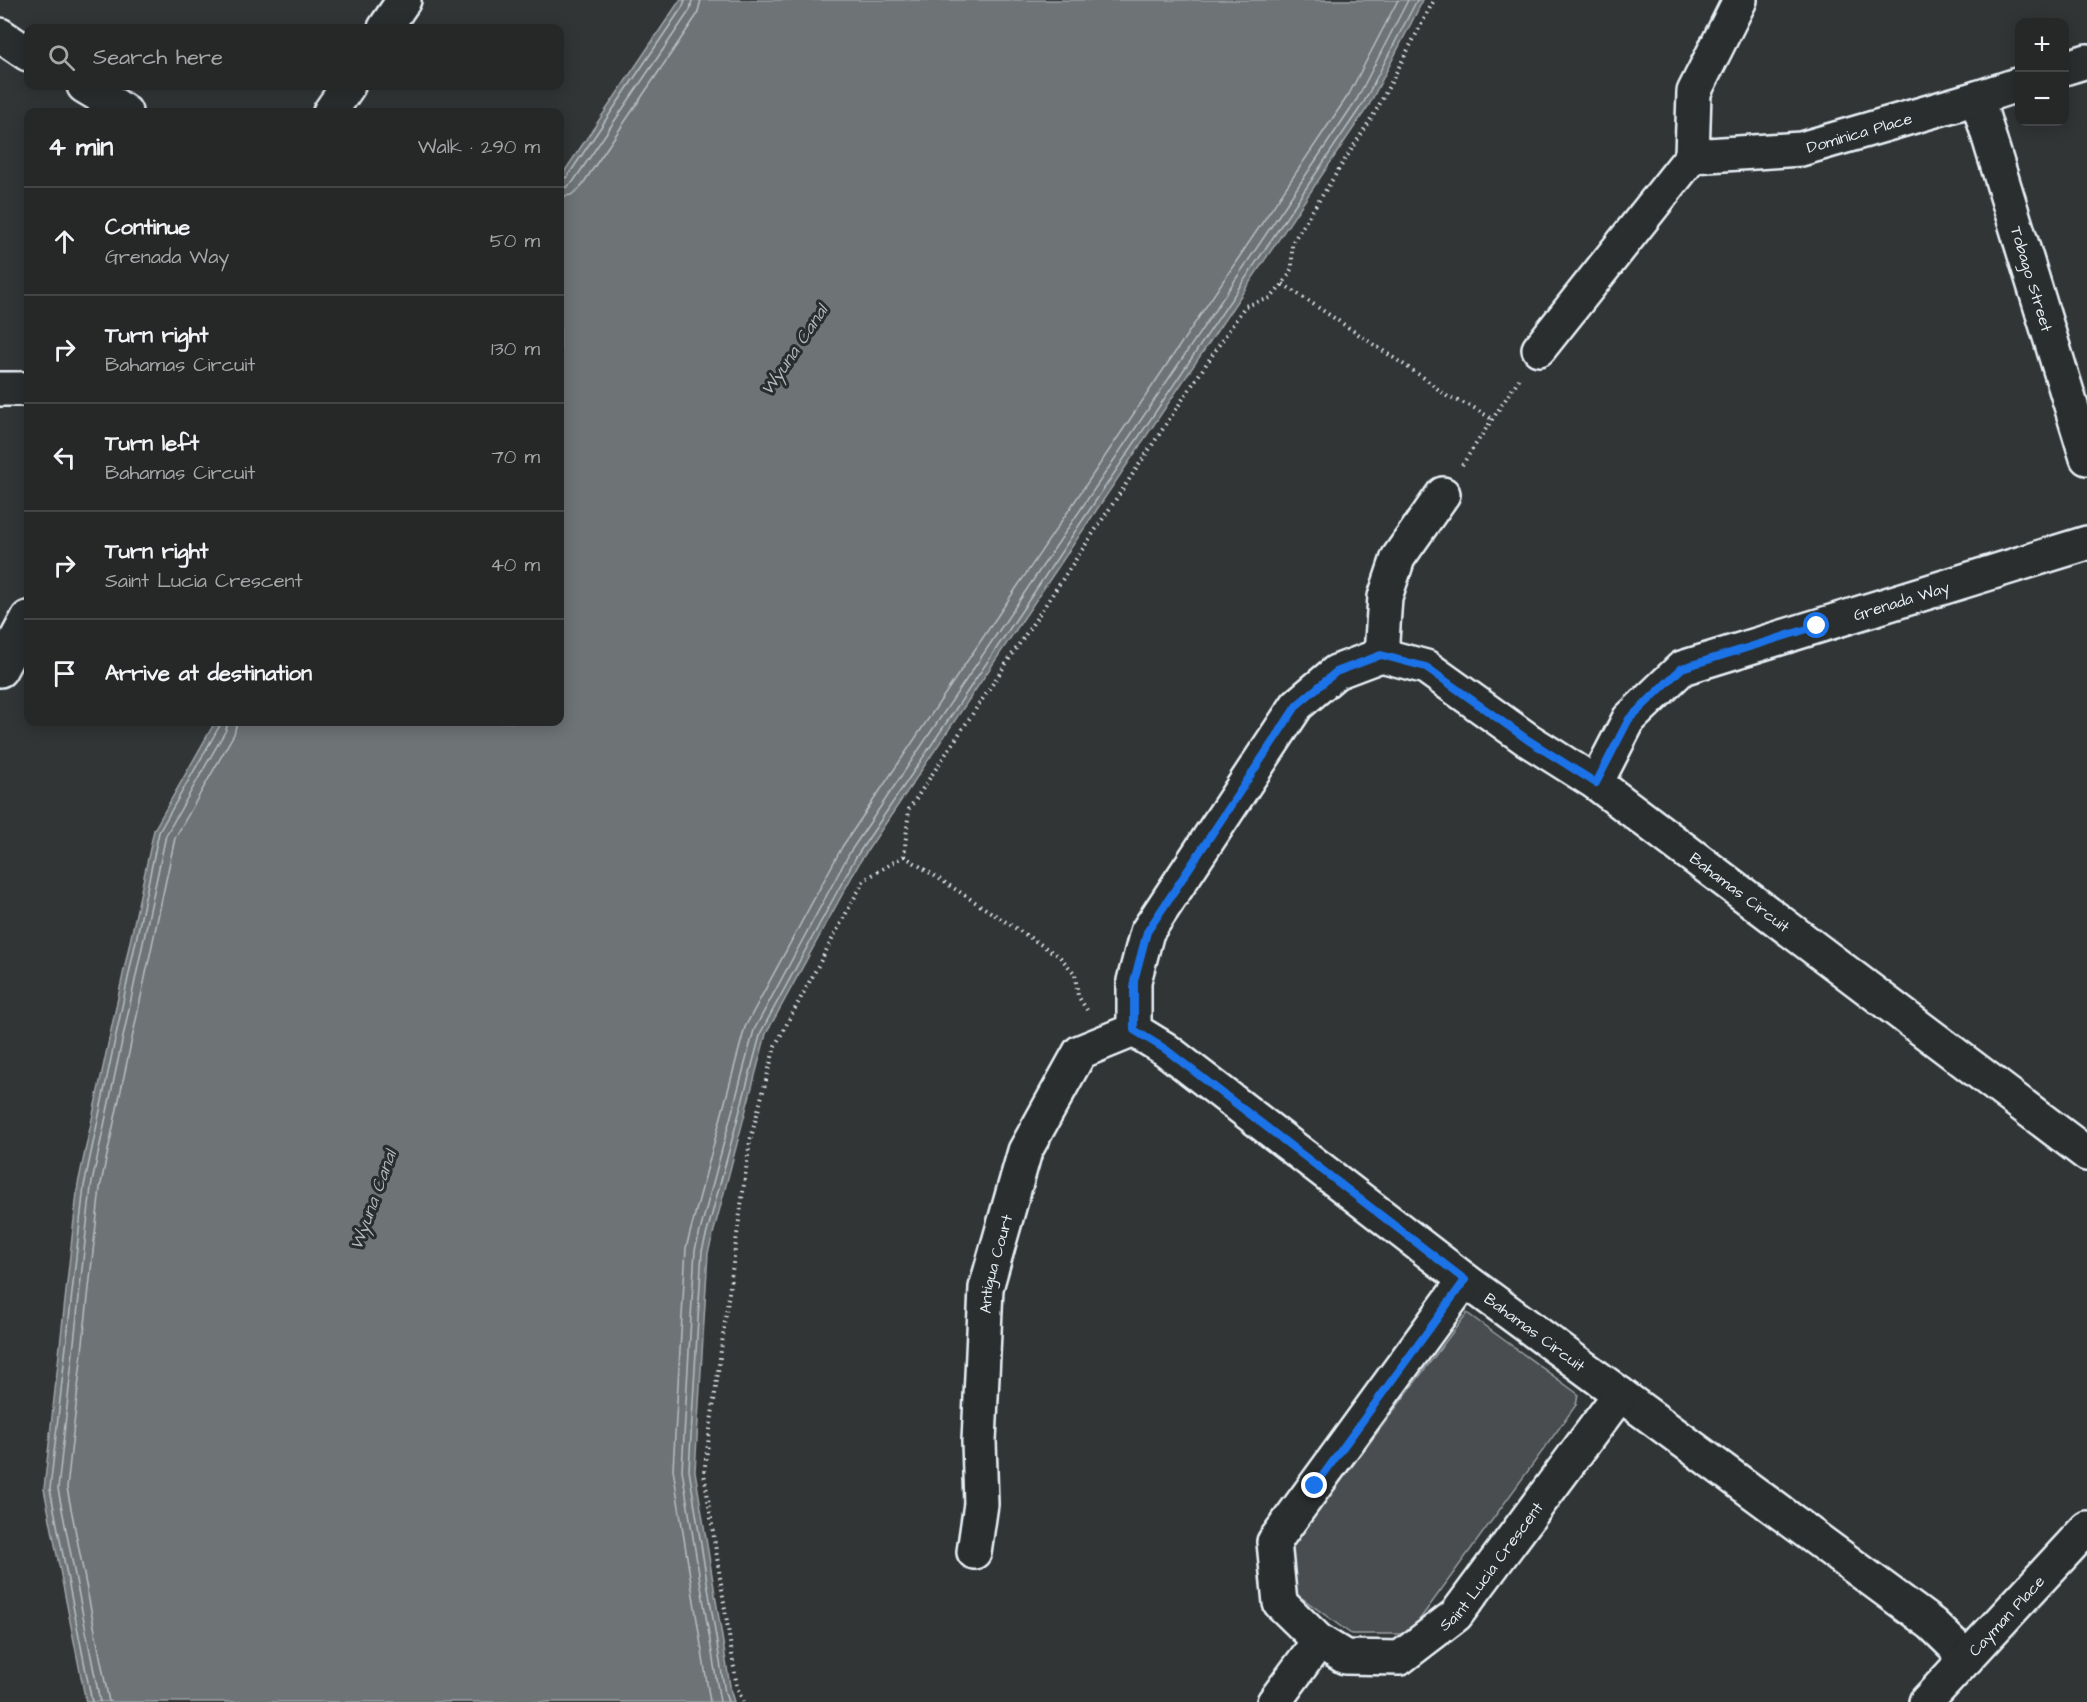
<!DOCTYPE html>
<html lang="en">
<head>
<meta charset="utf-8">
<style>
	body { margin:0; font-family:"Architects Daughter",sans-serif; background:#2e3030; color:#f1f3f6 }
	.controls { position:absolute; right:18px; top:18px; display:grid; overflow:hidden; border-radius:12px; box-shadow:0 3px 15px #0003 }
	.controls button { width:54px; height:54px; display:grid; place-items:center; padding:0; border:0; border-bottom:2px solid #424445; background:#262828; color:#f1f3f6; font:30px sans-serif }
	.stop { position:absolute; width:18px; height:18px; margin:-14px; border:4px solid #1a73e8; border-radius:50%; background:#fff }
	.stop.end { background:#1a73e8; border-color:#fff; box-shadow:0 2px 6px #0008 }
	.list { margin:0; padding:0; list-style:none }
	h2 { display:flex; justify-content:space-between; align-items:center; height:78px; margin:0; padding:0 24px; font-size:26px }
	h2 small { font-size:20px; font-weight:400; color:#a4a6a8 }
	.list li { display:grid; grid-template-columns:39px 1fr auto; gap:18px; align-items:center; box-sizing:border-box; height:108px; padding:0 24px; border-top:2px solid #424445 }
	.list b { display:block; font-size:22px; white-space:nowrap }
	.list p { margin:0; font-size:20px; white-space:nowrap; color:#a4a6a8 }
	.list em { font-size:20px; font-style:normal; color:#a4a6a8 }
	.icon { flex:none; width:33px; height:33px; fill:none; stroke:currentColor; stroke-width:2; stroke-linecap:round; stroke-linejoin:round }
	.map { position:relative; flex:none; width:2087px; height:1702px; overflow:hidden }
	.search { position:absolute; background:#262828; box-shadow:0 3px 15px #0003; left:24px; top:24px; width:540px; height:66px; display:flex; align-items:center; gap:15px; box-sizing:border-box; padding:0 21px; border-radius:12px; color:#a4a6a8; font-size:22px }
	.panel { position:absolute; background:#262828; box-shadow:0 3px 15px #0003; left:24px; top:108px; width:540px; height:618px; border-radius:12px }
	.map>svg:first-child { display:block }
	.green { fill:#494d4f; stroke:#989fa4; stroke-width:1.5 }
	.water { fill:#6e7376; stroke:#9fa5aa; stroke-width:1.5 }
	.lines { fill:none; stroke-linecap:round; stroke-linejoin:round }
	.shore { stroke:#b7bfc4; stroke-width:1.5 }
	.minor-casing { stroke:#e8f1f8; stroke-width:38 }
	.path { stroke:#e8f1f8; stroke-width:4; stroke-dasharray:1.5 4.5; stroke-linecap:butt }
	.minor { stroke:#2a2d2e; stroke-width:33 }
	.route { stroke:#1a73e8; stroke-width:8 }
	.labels { text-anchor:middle; stroke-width:6; stroke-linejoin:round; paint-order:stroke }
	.street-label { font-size:16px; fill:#e8f1f8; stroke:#2a2d2e }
	.water-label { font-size:18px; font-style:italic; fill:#b1b8be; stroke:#2a2d2e }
</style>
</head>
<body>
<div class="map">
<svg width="2087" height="1702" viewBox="0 0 2087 1702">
	<rect width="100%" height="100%" fill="#323536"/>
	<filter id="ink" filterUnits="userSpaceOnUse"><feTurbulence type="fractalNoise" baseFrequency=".0167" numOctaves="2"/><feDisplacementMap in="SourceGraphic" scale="12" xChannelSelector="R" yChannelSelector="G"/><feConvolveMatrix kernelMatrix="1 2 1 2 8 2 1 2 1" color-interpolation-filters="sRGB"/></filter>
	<g filter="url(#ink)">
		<!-- green -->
		<polygon class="green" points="1467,1313 1578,1394 1576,1405 1409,1634 1351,1634 1298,1595 1287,1553"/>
		<!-- water -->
		<polygon class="water" points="680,0 1423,0 1369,105 861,860 766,1034 708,1253 695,1471 731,1692 734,1702 86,1702 44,1489 78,1184 154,830 215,722 560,722 560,178"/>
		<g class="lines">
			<!-- shore -->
			<g class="shore">
				<polyline points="560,180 567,177 683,6 685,0"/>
				<polyline points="560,188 567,187 573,182 690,10 692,0"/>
				<polyline points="560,197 571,195 580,188 697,15 701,0"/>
				<polyline points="92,1702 50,1489 84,1186 159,832 219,727 220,722"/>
				<polyline points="100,1702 58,1489 91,1187 166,835 226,730 228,722"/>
				<polyline points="109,1702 67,1488 100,1188 175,838 234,734 237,722"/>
				<polyline points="710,1702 673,1469 686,1248 745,1027 842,847 1349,94 1398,0"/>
				<polyline points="720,1702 682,1470 695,1250 754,1030 850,852 1357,99 1408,0"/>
				<polyline points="728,1702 725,1693 689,1470 702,1251 761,1032 856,857 1364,102 1417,0"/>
			</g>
			<!-- minor casing -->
			<g class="minor-casing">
				<g id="minor">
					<polyline points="385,28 404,0"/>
					<polyline points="0,35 28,54"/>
					<polyline points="2064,68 2087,61"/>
					<polyline points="84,86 109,101 125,112"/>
					<path id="s1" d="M 1977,98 L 2087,458"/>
					<polyline points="330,112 348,86"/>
					<polyline points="1692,156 1694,92 1740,0"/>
					<path id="s2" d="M 1539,349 L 1692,156 L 1801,149 L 1977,98 L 2020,84"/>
					<polyline points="0,389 28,389"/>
					<polyline points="1381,655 1385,597 1398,558 1443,494"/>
					<polyline points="0,670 28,618"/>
					<path id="s3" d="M 1596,783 L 1629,719 L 1682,668 L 2087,543"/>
					<path id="s4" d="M 1134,1030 L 1134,981 L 1147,932 L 1297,705 L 1336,672 L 1381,655 L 1426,667 L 1528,740 L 1596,783 L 2087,1154"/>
					<path id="s5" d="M 1134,1030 L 1165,1049 L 1465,1280 L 1932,1624 L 1967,1658"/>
					<path id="s6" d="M 1465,1280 L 1274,1542 L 1280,1603 L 1319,1641 L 1345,1657 L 1400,1658 L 1456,1615 L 1620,1394"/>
					<path id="s7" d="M 974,1552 L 981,1504 L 979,1441 L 986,1288 L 1025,1151 L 1080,1052 L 1134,1030"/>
					<polyline points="1274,1702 1319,1641"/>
					<path id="s8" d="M 1926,1702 L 2087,1528"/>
				</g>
			</g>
			<!-- path -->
			<g class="path">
				<polyline points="1283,284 1424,378 1448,397 1471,406 1492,419"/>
				<polyline points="1462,465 1519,379"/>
				<polyline points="904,856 1060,957 1075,974 1078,996 1087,1010"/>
				<polyline points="743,1702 737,1687 704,1473 750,1141 775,1046 864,880 904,856 909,809 1245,306 1271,298 1283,284 1292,268 1292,243 1376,111 1434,0"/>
			</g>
			<!-- minor -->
			<use href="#minor" class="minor"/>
		</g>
	</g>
	<g class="lines" filter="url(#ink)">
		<!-- route -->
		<polyline class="route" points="1315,1486 1465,1280 1165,1049 1134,1030 1134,981 1147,932 1297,705 1336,672 1381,655 1426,667 1528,740 1596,783 1629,719 1682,668 1817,626"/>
	</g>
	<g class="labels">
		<!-- street labels -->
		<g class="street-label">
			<text dy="6" stroke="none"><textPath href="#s2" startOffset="416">Dominica Place</textPath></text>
			<text dy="6" stroke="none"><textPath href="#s1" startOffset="189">Tobago Street</textPath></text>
			<text dy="6" stroke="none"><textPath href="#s3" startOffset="375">Grenada Way</textPath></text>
			<text dy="6" stroke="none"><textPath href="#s4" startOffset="904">Bahamas Circuit</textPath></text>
			<text dy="6" stroke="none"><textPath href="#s7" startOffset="290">Antigua Court</textPath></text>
			<text dy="6" stroke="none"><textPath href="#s5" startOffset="502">Bahamas Circuit</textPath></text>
			<text dy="6" stroke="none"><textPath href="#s6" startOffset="656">Saint Lucia Crescent</textPath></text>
			<text dy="6" stroke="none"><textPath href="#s8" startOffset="118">Cayman Place</textPath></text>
		</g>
		<!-- water labels -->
		<g class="water-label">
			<text transform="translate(794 350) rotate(-56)" y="6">Wyuna Canal</text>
			<text transform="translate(373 1200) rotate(-70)" y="6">Wyuna Canal</text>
		</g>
	</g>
</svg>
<div class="controls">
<button>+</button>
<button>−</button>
</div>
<div class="stop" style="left:1817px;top:626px"></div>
<div class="stop end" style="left:1315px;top:1486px"></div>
<div class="search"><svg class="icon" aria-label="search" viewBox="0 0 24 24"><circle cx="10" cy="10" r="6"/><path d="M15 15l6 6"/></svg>Search here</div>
<section class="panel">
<h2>4 min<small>Walk · 290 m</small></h2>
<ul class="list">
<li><svg class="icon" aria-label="ahead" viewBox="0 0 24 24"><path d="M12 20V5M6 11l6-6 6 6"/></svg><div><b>Continue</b><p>Grenada Way</p></div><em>50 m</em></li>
<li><svg class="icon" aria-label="right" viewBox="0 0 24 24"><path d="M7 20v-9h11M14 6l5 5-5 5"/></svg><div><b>Turn right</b><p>Bahamas Circuit</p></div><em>130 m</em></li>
<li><svg class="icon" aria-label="left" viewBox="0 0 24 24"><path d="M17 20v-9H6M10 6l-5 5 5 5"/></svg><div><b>Turn left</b><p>Bahamas Circuit</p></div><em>70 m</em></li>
<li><svg class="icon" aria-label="right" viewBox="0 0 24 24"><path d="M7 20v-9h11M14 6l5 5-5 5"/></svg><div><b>Turn right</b><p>Saint Lucia Crescent</p></div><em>40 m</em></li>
<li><svg class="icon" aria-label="arrive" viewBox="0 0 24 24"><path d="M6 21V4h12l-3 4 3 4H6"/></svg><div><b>Arrive at destination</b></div></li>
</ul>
</section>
</div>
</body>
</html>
